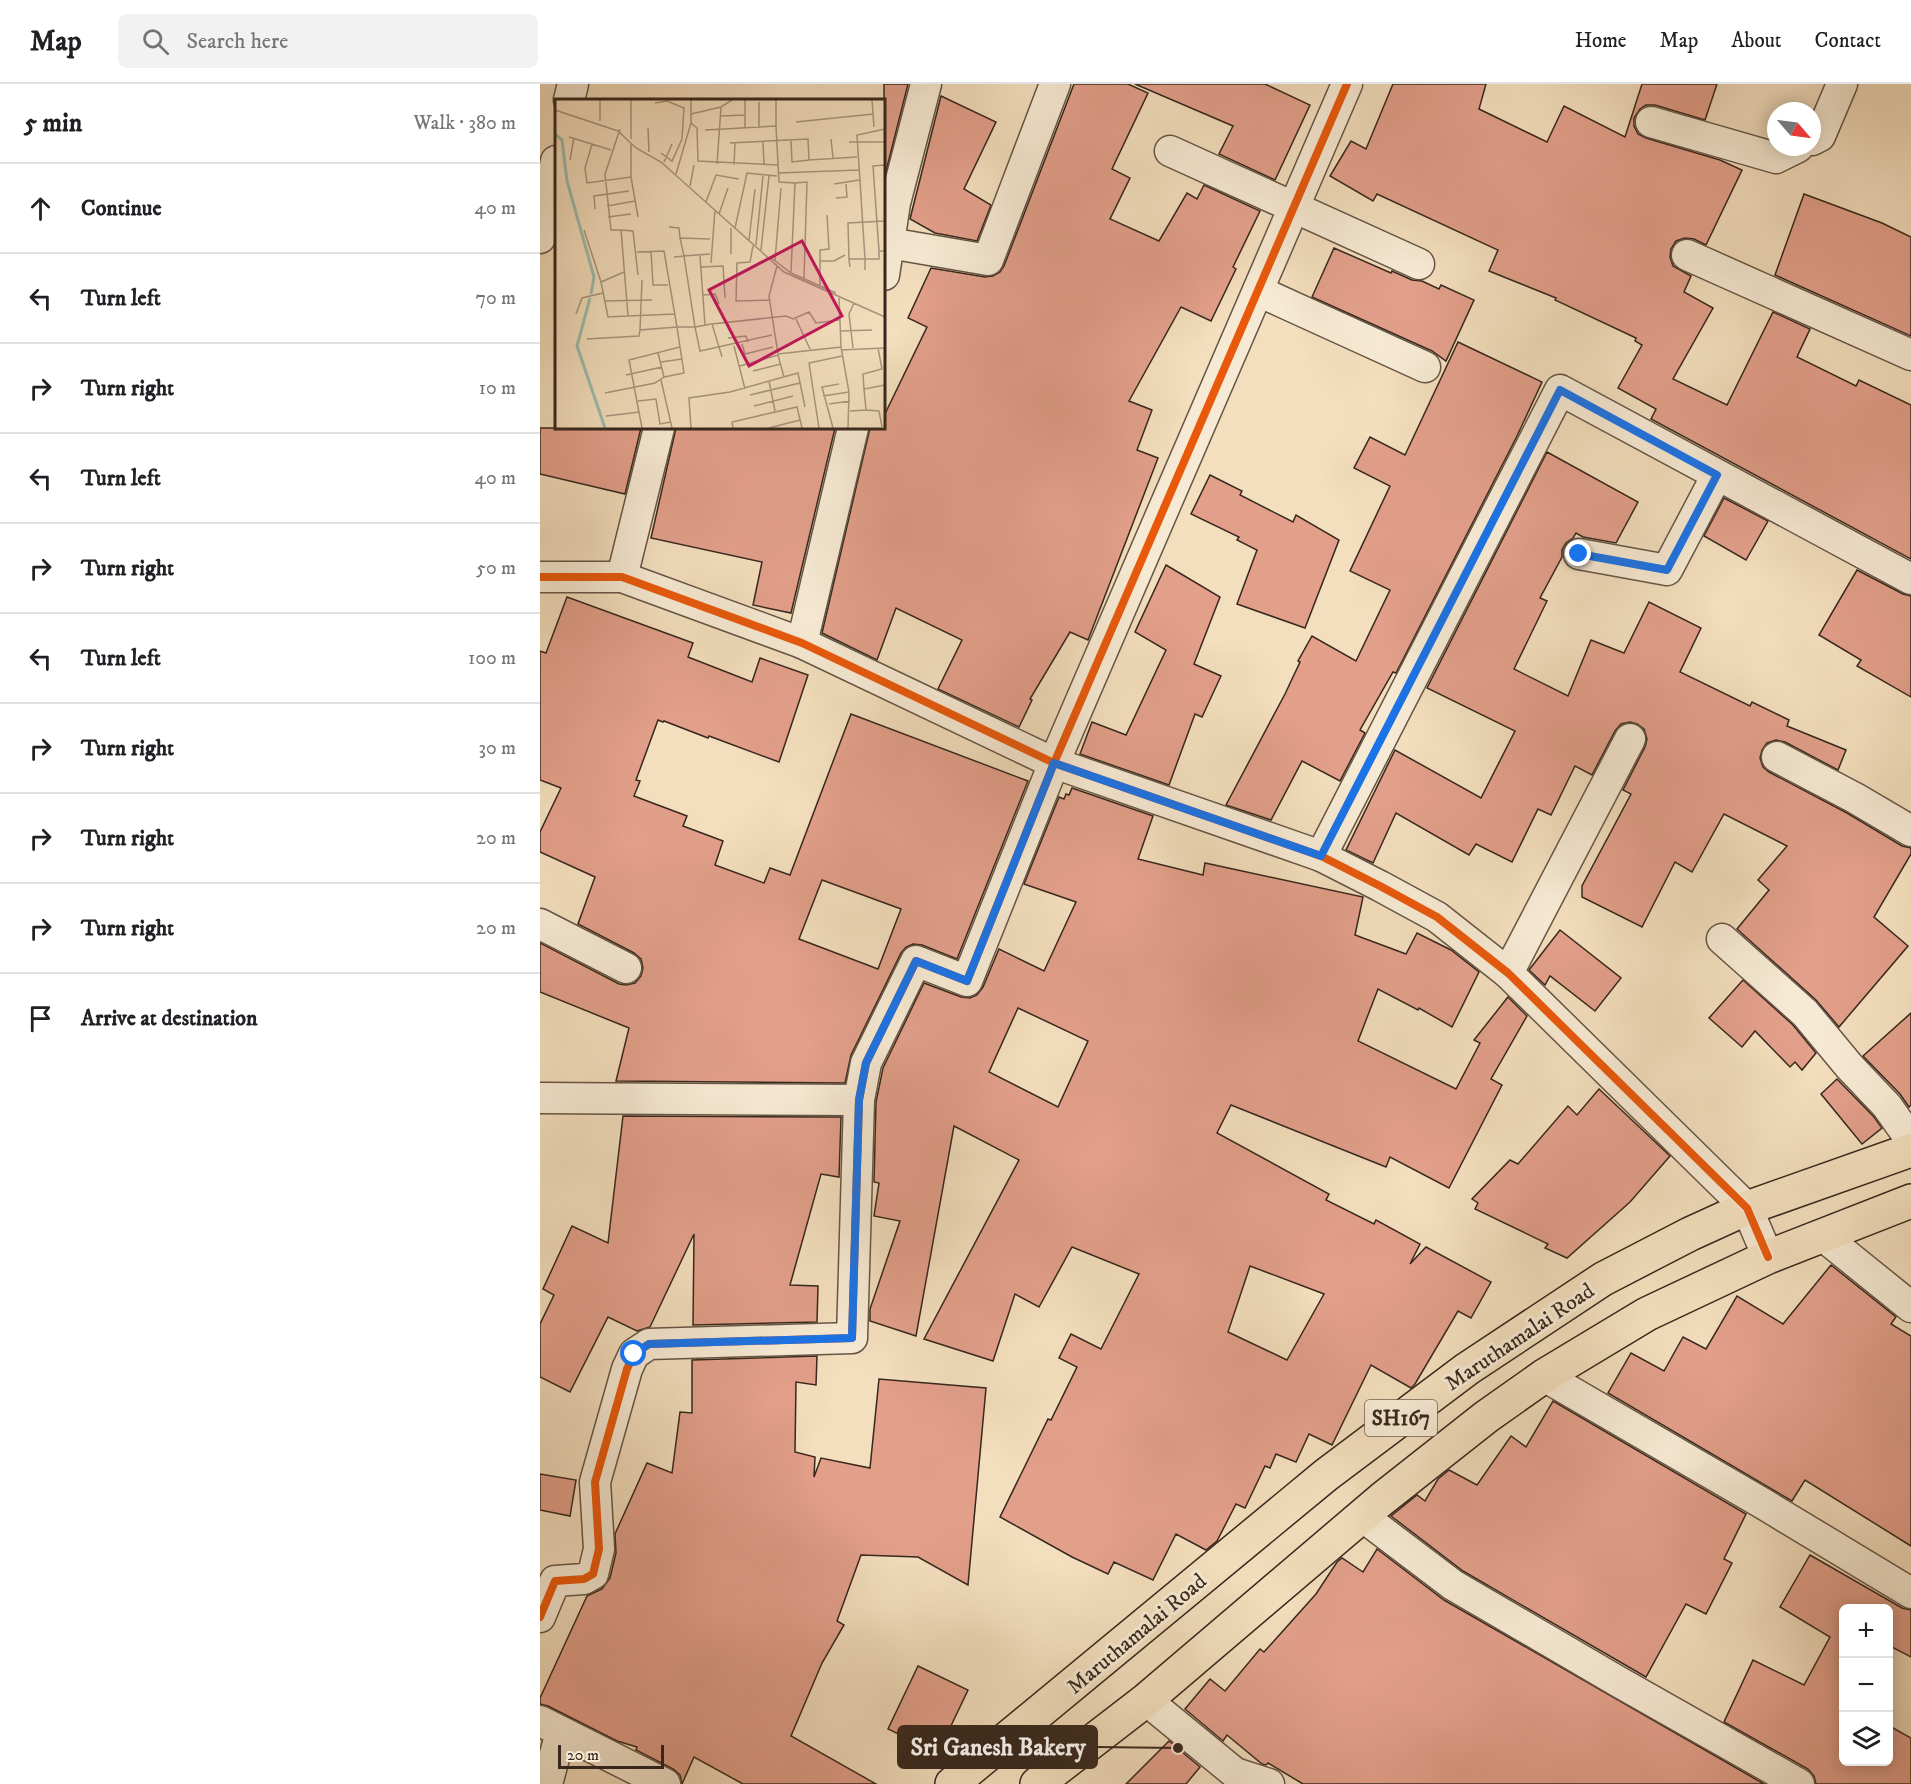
<!DOCTYPE html>
<html lang="en">
<head>
<meta charset="utf-8">
<style>
	body { margin:0; font-family:"IM FELL DW Pica",serif; background:#f2f2f2; color:#202124 }
	.controls { position:absolute; right:18px; bottom:18px; display:grid; overflow:hidden; border-radius:9px; box-shadow:0 3px 15px #0003 }
	.controls button { width:54px; height:54px; display:grid; place-items:center; padding:0; border:0; border-bottom:2px solid #e0e0e0; background:#fff; color:#202124; font:30px sans-serif }
	.compass { position:absolute; left:1227px; top:18px; width:54px; height:54px; border-radius:50%; background:#fff; box-shadow:0 3px 15px #0003; rotate:118deg }
	.scale { position:absolute; left:18px; bottom:15px; width:106px; box-sizing:border-box; padding-left:6px; border:3px solid #37271d; border-top:0; font-size:16px; line-height:21px; white-space:nowrap; color:#37271d; -webkit-text-stroke:4px #f7ead4; paint-order:stroke }
	.stop { position:absolute; width:18px; height:18px; margin:-14px; border:4px solid #1a73e8; border-radius:50%; background:#fff }
	.stop.end { background:#1a73e8; border-color:#fff; box-shadow:0 2px 6px #0008 }
	.list { margin:0; padding:0; list-style:none }
	h2 { display:flex; justify-content:space-between; align-items:center; height:78px; margin:0; padding:0 24px; font-size:26px }
	h2 small { font-size:20px; font-weight:400; color:#757577 }
	.list li { display:grid; grid-template-columns:39px 1fr auto; gap:18px; align-items:center; box-sizing:border-box; height:90px; padding:0 24px; border-top:2px solid #e0e0e0 }
	.list b { display:block; font-size:22px; white-space:nowrap }
	.list em { font-size:20px; font-style:normal; color:#757577 }
	.icon { flex:none; width:33px; height:33px; fill:none; stroke:currentColor; stroke-width:2; stroke-linecap:round; stroke-linejoin:round }
	.map { position:relative; flex:none; width:1371px; height:1700px; overflow:hidden }
	header { display:flex; align-items:center; gap:36px; box-sizing:border-box; height:84px; padding:0 30px; background:#fff; border-bottom:2px solid #e0e0e0 }
	header strong { font-size:28px }
	nav { display:flex; gap:33px; margin-inline-start:auto; font-size:21px }
	.search { width:420px; height:54px; background:#f2f2f2; display:flex; align-items:center; gap:15px; box-sizing:border-box; padding:0 21px; border-radius:9px; color:#757577; font-size:22px }
	main { display:flex }
	aside { flex:1; background:#fff }
	.map>svg:first-child { display:block }
	.building { fill:#e29f8a; stroke:#37271d; stroke-width:1.5; fill-rule:evenodd }
	.lines { fill:none; stroke-linecap:round; stroke-linejoin:round }
	.minor-casing { stroke:#665545; stroke-width:33 }
	.primary-casing { stroke:#37271d; stroke-width:36 }
	.minor { stroke:#f7ead4; stroke-width:30 }
	.primary { stroke:#f3debd; stroke-width:33 }
	.cycleway-casing { stroke:#f7ead4; stroke-width:11 }
	.cycleway { stroke:#e8590c; stroke-width:8 }
	.route { stroke:#1a73e8; stroke-width:8 }
	.labels { text-anchor:middle; stroke-width:6; stroke-linejoin:round; paint-order:stroke }
	.shield { fill:#f7ead4; stroke:#716254; stroke-width:1.5 }
	.shield-label { font-size:21px; font-weight:bold; fill:#37271d }
	.street-label { font-size:22px; fill:#37271d; stroke:#f7ead4 }
	.inset-river { fill:none; stroke:#9cbcad; stroke-width:3 }
	.inset-road { fill:none; stroke:#a8957d; stroke-width:1.5 }
	.view { fill:#c2185b; fill-opacity:0.15; stroke:#c2185b; stroke-width:3 }
	.inset-edge { fill:none; stroke:#37271d; stroke-width:3 }
	.leader { fill:none; stroke:#37271d; stroke-width:2 }
	.callout-dot { fill:#37271d; stroke:#f7ead4; stroke-width:2 }
	.callout { fill:#37271d; stroke:#37271d; stroke-width:2 }
	.callout-label { font-size:24px; text-anchor:middle; font-weight:bold; fill:#fff }
</style>
</head>
<body>
<header>
<strong>Map</strong>
<div class="search"><svg class="icon" aria-label="search" viewBox="0 0 24 24"><circle cx="10" cy="10" r="6"/><path d="M15 15l6 6"/></svg>Search here</div>
<nav><a>Home</a><a>Map</a><a>About</a><a>Contact</a></nav>
</header>
<main>
<aside>
<h2>5 min<small>Walk · 380 m</small></h2>
<ul class="list">
<li><svg class="icon" aria-label="ahead" viewBox="0 0 24 24"><path d="M12 20V5M6 11l6-6 6 6"/></svg><div><b>Continue</b></div><em>40 m</em></li>
<li><svg class="icon" aria-label="left" viewBox="0 0 24 24"><path d="M17 20v-9H6M10 6l-5 5 5 5"/></svg><div><b>Turn left</b></div><em>70 m</em></li>
<li><svg class="icon" aria-label="right" viewBox="0 0 24 24"><path d="M7 20v-9h11M14 6l5 5-5 5"/></svg><div><b>Turn right</b></div><em>10 m</em></li>
<li><svg class="icon" aria-label="left" viewBox="0 0 24 24"><path d="M17 20v-9H6M10 6l-5 5 5 5"/></svg><div><b>Turn left</b></div><em>40 m</em></li>
<li><svg class="icon" aria-label="right" viewBox="0 0 24 24"><path d="M7 20v-9h11M14 6l5 5-5 5"/></svg><div><b>Turn right</b></div><em>50 m</em></li>
<li><svg class="icon" aria-label="left" viewBox="0 0 24 24"><path d="M17 20v-9H6M10 6l-5 5 5 5"/></svg><div><b>Turn left</b></div><em>100 m</em></li>
<li><svg class="icon" aria-label="right" viewBox="0 0 24 24"><path d="M7 20v-9h11M14 6l5 5-5 5"/></svg><div><b>Turn right</b></div><em>30 m</em></li>
<li><svg class="icon" aria-label="right" viewBox="0 0 24 24"><path d="M7 20v-9h11M14 6l5 5-5 5"/></svg><div><b>Turn right</b></div><em>20 m</em></li>
<li><svg class="icon" aria-label="right" viewBox="0 0 24 24"><path d="M7 20v-9h11M14 6l5 5-5 5"/></svg><div><b>Turn right</b></div><em>20 m</em></li>
<li><svg class="icon" aria-label="arrive" viewBox="0 0 24 24"><path d="M6 21V4h12l-3 4 3 4H6"/></svg><div><b>Arrive at destination</b></div></li>
</ul>
</aside>
<div class="map">
<svg width="1371" height="1700" viewBox="0 0 1371 1700">
	<rect width="100%" height="100%" fill="#f3debd"/>
	<filter id="stains"><feTurbulence type="fractalNoise" baseFrequency=".00333" numOctaves="4"/><feColorMatrix values="0 0 0 0 .2 0 0 0 0 .09 0 0 0 0 .02 0 0 0 .5 -.17"/></filter>
	<radialGradient id="worn" r=".72"><stop offset=".6" stop-color="#630" stop-opacity="0"/><stop offset="1" stop-color="#630" stop-opacity=".3"/></radialGradient>
	<!-- building -->
	<g class="building">
		<polygon points="344,0 368,0 344,95"/>
		<polygon points="534,0 588,0 608,9 572,85 590,94 570,135 619,157 647,109 657,115 664,101 720,127 693,183 696,185 671,237 641,223 589,317 612,326 597,366 618,374 548,556 530,548 490,615 492,616 479,643 398,605 422,556 356,524 337,576 282,549 330,344 344,344 344,332 387,243 368,234 391,184 445,193 453,192 460,188 464,182"/>
		<polygon points="595,0 725,0 770,21 735,96 679,70 693,42"/>
		<polygon points="853,0 946,0 939,25 1007,58 1024,22 1085,53 1102,0 1177,0 1165,36 1115,21 1106,21 1100,25 1094,34 1094,42 1098,50 1106,54 1180,76 1202,86 1166,161 1154,155 1145,154 1136,157 1131,165 1130,173 1133,182 1151,192 1144,208 1173,224 1133,295 1187,321 1233,228 1270,245 1257,273 1316,302 1319,296 1371,321 1371,475 1111,335 1116,325 1078,304 1102,261 1095,257 1096,254 1015,216 1016,214 949,187 958,166 837,110 833,117 790,92 811,57 826,65"/>
		<polygon points="401,12 456,38 424,105 451,121 437,157 395,149 370,135"/>
		<polygon points="1264,110 1342,139 1371,153 1371,252 1235,191"/>
		<polygon points="794,164 851,189 852,187 872,196 882,197 899,205 901,201 934,216 906,277 892,267 772,213"/>
		<polygon points="918,258 1002,298 977,352 856,589 853,588 820,646 825,649 800,697 762,677 731,736 686,721 745,610 760,578 758,577 772,552 816,577 850,506 810,487 850,402 814,384 830,353 865,371"/>
		<polygon points="0,344 101,344 85,410 0,390"/>
		<polygon points="136,344 295,344 251,529 213,521 222,478 111,454"/>
		<polygon points="1007,368 1098,418 1076,459 1043,453 1036,449 1033,454 1026,459 1022,466 1022,473 1000,514 1007,517 974,585 1028,612 1051,556 1084,569 1109,518 1161,544 1140,588 1210,622 1212,618 1249,636 1247,642 1306,666 1298,686 1245,658 1236,656 1227,659 1222,666 1220,674 1223,683 1229,688 1307,729 1362,762 1371,764 1371,770 1334,833 1368,862 1299,943 1276,916 1197,845 1229,806 1218,796 1247,762 1184,730 1152,788 1135,778 1102,843 1042,813 1042,802 1091,710 1083,706 1105,663 1107,655 1104,645 1097,640 1090,638 1081,640 1075,647 1052,691 1035,682 1011,731 998,725 972,778 936,760 929,771 856,729 833,779 806,766 855,666 941,714 975,647 887,604"/>
		<polygon points="670,391 702,407 700,411 753,438 756,431 799,456 765,544 697,520 717,466 697,456 699,453 651,430"/>
		<polygon points="1184,414 1228,437 1206,476 1164,452"/>
		<polygon points="626,481 680,513 654,580 681,592 662,633 655,630 629,701 540,670 552,638 586,651 626,566 595,548"/>
		<polygon points="1317,486 1363,510 1371,512 1371,613 1317,582 1321,576 1279,551"/>
		<path d="M 27,513 L 153,559 L 148,573 L 212,598 L 220,574 L 268,591 L 239,678 L 169,652 L 168,654 L 124,637 L 123,638 L 118,636 L 96,696 L 100,697 L 94,712 L 147,732 L 143,742 L 183,757 L 175,781 L 224,799 L 230,784 L 250,791 L 311,630 L 488,697 L 417,875 L 382,861 L 373,860 L 366,863 L 361,869 L 311,971 L 305,999 L 76,997 L 89,944 L 0,908 L 0,859 L 79,900 L 86,901 L 95,899 L 101,892 L 103,884 L 101,875 L 94,869 L 38,840 L 55,793 L 0,768 L 0,748 L 21,704 L 0,696 L 0,567 L 6,569 ZM 282,796 L 361,825 L 338,885 L 259,855 Z"/>
		<path d="M 532,704 L 613,732 L 598,775 L 663,791 L 665,779 L 823,813 L 815,851 L 866,870 L 877,849 L 911,866 L 939,888 L 912,943 L 879,924 L 878,926 L 838,905 L 818,957 L 916,1005 L 940,959 L 934,956 L 968,913 L 987,932 L 951,995 L 962,1001 L 909,1104 L 850,1073 L 846,1083 L 691,1021 L 677,1049 L 789,1110 L 786,1116 L 834,1140 L 836,1136 L 880,1160 L 870,1180 L 886,1163 L 951,1198 L 931,1234 L 918,1227 L 875,1300 L 871,1304 L 831,1281 L 792,1361 L 769,1350 L 756,1378 L 736,1370 L 730,1384 L 725,1382 L 705,1424 L 696,1420 L 677,1457 L 666,1466 L 636,1450 L 613,1496 L 574,1478 L 568,1490 L 532,1473 L 460,1433 L 508,1335 L 511,1336 L 537,1283 L 519,1274 L 531,1250 L 561,1265 L 599,1190 L 532,1163 L 499,1223 L 475,1210 L 453,1277 L 384,1255 L 479,1076 L 414,1042 L 376,1252 L 330,1237 L 330,1225 L 360,1137 L 334,1132 L 339,1099 L 334,1098 L 336,1018 L 343,984 L 384,899 L 421,913 L 430,914 L 437,911 L 443,903 L 459,865 L 504,887 L 536,818 L 484,800 L 519,713 L 524,715 L 526,710 L 529,711 ZM 478,924 L 548,957 L 518,1023 L 449,988 ZM 710,1182 L 784,1210 L 747,1276 L 688,1248 Z"/>
		<polygon points="1020,846 1081,894 1055,927 1010,892 1005,901 989,886"/>
		<polygon points="1203,896 1253,941 1276,969 1262,986 1255,978 1250,983 1215,947 1202,963 1169,934"/>
		<polygon points="1371,929 1371,1021 1369,1023 1360,1010 1323,972"/>
		<polygon points="1297,995 1334,1033 1342,1044 1322,1060 1281,1010"/>
		<polygon points="1059,1005 1130,1072 1090,1118 1027,1174 1005,1164 1008,1160 935,1125 938,1119 932,1115 970,1076 978,1080 1028,1022 1037,1031"/>
		<polygon points="83,1032 301,1033 299,1093 281,1090 250,1201 278,1202 277,1238 153,1241 154,1150 110,1243 97,1247 68,1233 30,1308 0,1293 0,1240 14,1211 3,1205 32,1142 68,1159"/>
		<polygon points="1291,1181 1356,1233 1351,1240 1371,1252 1371,1462 1265,1396 1252,1417 1068,1309 1091,1269 1124,1287 1143,1253 1166,1265 1197,1212 1243,1240"/>
		<polygon points="277,1272 276,1301 256,1298 255,1368 275,1373 274,1393 281,1374 330,1384 339,1295 446,1304 428,1501 378,1473 321,1471 297,1537 304,1541 282,1579 251,1652 336,1700 203,1700 154,1673 142,1700 140,1691 133,1685 96,1666 97,1663 77,1657 8,1622 0,1620 0,1614 47,1512 62,1505 70,1494 76,1469 75,1450 107,1379 132,1389 140,1328 152,1329 152,1276"/>
		<polygon points="1013,1317 1206,1430 1184,1475 1192,1479 1166,1530 1146,1520 1106,1593 923,1487 851,1432 877,1411 885,1417 898,1395 909,1386 937,1401 971,1352 986,1363"/>
		<polygon points="0,1390 36,1396 30,1432 0,1426"/>
		<polygon points="837,1465 904,1516 1224,1700 763,1700 728,1679 726,1681 722,1680 687,1651 683,1657 645,1625 670,1595 685,1607 720,1565 724,1568 776,1510 797,1478 802,1474 823,1488"/>
		<polygon points="1270,1471 1362,1524 1371,1526 1371,1573 1348,1561 1348,1524 1304,1524 1304,1677 1348,1677 1348,1641 1371,1654 1371,1700 1276,1700 1274,1692 1268,1685 1184,1638 1213,1576 1264,1601 1290,1553 1240,1523"/>
		<polygon points="378,1582 428,1606 398,1669 348,1645"/>
		<polygon points="629,1657 660,1683 646,1700 586,1700"/>
	</g>
	<g class="lines">
		<!-- minor casing -->
		<g class="minor-casing">
			<g id="minor">
				<polyline points="29,16 33,0"/>
				<polyline points="1111,38 1236,74 1258,63"/>
				<polyline points="1272,56 1280,52 1302,0"/>
				<polyline points="630,67 879,180"/>
				<polyline points="0,154 16,77"/>
				<polyline points="349,159 448,176 515,0"/>
				<polyline points="1147,171 1371,271"/>
				<polyline points="344,191 355,119 386,0"/>
				<polyline points="718,207 885,283"/>
				<polyline points="1039,470 1127,486 1177,391"/>
				<polyline points="0,493 82,493 262,559 514,679 781,772 840,802 897,833 968,889 1207,1124 1228,1173"/>
				<polyline points="82,493 119,344"/>
				<polyline points="262,559 313,344"/>
				<polyline points="1237,673 1315,714 1371,747"/>
				<polyline points="781,772 1020,306 1371,495"/>
				<polyline points="0,840 86,884"/>
				<polyline points="1182,855 1265,929 1309,982 1347,1022 1371,1056"/>
				<polyline points="968,889 1090,655"/>
				<polyline points="0,1014 319,1016"/>
				<polyline points="1283,1152 1371,1223"/>
				<polyline points="1004,1292 1222,1419 1371,1509"/>
				<polyline points="822,1432 913,1501 1079,1598 1259,1700"/>
				<polyline points="0,1533 15,1497 44,1495 53,1490 59,1465 55,1398 87,1285 94,1270 109,1260 312,1254 319,1016 326,979 376,877 427,897 514,679 807,0"/>
				<polyline points="606,1616 695,1689 729,1700"/>
				<polyline points="0,1637 125,1700"/>
				<polyline points="7,1700 21,1648"/>
			</g>
		</g>
		<!-- primary casing -->
		<g class="primary-casing">
			<g id="primary">
				<polyline points="412,1700 786,1391 927,1285 1063,1195 1150,1150 1207,1124 1371,1066"/>
				<polyline points="497,1700 606,1616 842,1415 946,1333 1004,1292 1107,1230 1228,1173 1371,1117"/>
			</g>
		</g>
		<!-- minor -->
		<use href="#minor" class="minor"/>
		<!-- primary -->
		<use href="#primary" class="primary"/>
		<!-- cycleway casing -->
		<g class="cycleway-casing">
			<g id="cycleway">
				<polyline points="0,493 82,493 262,559 514,679 781,772 840,802 897,833 968,889 1207,1124 1228,1173"/>
				<polyline points="0,1533 15,1497 44,1495 53,1490 59,1465 55,1398 87,1285 94,1270 109,1260 312,1254 319,1016 326,979 376,877 427,897 514,679 807,0"/>
			</g>
		</g>
		<!-- cycleway -->
		<use href="#cycleway" class="cycleway"/>
	</g>
	<g class="lines">
		<!-- route -->
		<polyline class="route" points="94,1270 109,1260 312,1254 319,1016 326,979 376,877 427,897 514,679 781,772 1020,306 1177,391 1127,486 1039,470"/>
	</g>
	<g class="labels">
		<!-- shield labels -->
		<rect class="shield" x="825" y="1316" width="72" height="36" rx="4.5"/>
		<g class="shield-label">
			<text x="861" y="1341">SH167</text>
		</g>
		<!-- street labels -->
		<g class="street-label">
			<text transform="translate(979 1252) rotate(-34)" y="8">Maruthamalai Road</text>
			<text transform="translate(596 1549) rotate(-40)" y="8">Maruthamalai Road</text>
		</g>
	</g>
	<!-- overview -->
	<g transform="translate(15 15)">
		<rect width="330" height="330" fill="#f3debd"/>
		<path class="inset-river" d="M 0,35 L 7,41 L 12,82 L 39,178 L 36,195M 35,199 L 22,247 L 50,329"/>
		<path class="inset-road" d="M 190,1 L 190,29M 317,1 L 319,28M 204,3 L 204,28M 100,4 L 112,2 L 129,9 L 127,40 L 117,62 L 106,54M 0,11 L 63,32 L 81,49 L 106,63 L 229,173 L 330,218M 136,15 L 166,8 L 177,1M 166,17 L 190,16M 45,22 L 45,1M 241,23 L 318,15M 136,24 L 142,29 L 143,62 L 223,66M 221,27 L 221,1M 93,29 L 94,53M 65,30 L 50,75 L 56,131 L 66,131 L 73,217 L 120,215M 150,31 L 221,27 L 224,83 L 240,84 L 236,173M 14,38 L 56,51M 76,40 L 76,1M 276,40 L 278,59M 236,41 L 237,63 L 254,61M 208,43 L 209,65M 294,43 L 330,43M 175,44 L 253,40 L 254,61 L 302,58M 37,45 L 30,69 L 32,84 L 76,78 L 83,118M 15,61 L 19,39M 109,63 L 117,45M 162,65 L 166,8M 179,66 L 180,44M 330,66 L 318,67 L 324,152 L 330,152M 223,74 L 304,71M 121,75 L 136,24 L 136,1M 76,78 L 76,44M 240,84 L 252,83 L 249,179M 279,85 L 304,81M 135,87 L 139,66M 281,99 L 292,98 L 291,85M 151,103 L 161,76 L 184,80M 52,107 L 80,102M 40,110 L 39,97 L 74,92M 164,115 L 173,89M 53,118 L 76,115M 114,128 L 124,129 L 125,139M 180,129 L 192,74 L 222,77M 29,131 L 46,183M 66,131 L 78,132 L 83,176M 194,141 L 200,90M 201,146 L 208,77M 198,147 L 195,163 L 182,164 L 181,202 L 214,201M 206,151 L 214,77M 96,152 L 98,186 L 113,186M 324,152 L 324,160 L 310,160 L 302,36 L 330,30M 155,155 L 129,157 L 140,228 L 156,225M 176,155 L 176,129M 145,157 L 150,226M 119,158 L 129,157 L 125,139 L 155,140M 215,158 L 236,174 L 281,194M 294,160 L 293,124 L 330,122M 220,161 L 226,89M 265,162 L 279,162 L 290,156M 156,164 L 160,111M 222,167 L 214,197 L 223,255 L 286,248 L 284,197M 146,168 L 168,167 L 170,199M 295,168 L 294,160 L 310,160 L 310,171M 69,173 L 46,183 L 53,218 L 73,217M 265,186 L 265,151 L 274,150 L 272,116M 148,196 L 160,195 L 164,205M 49,202 L 97,201M 21,215 L 27,199 L 48,194M 241,220 L 255,250M 85,231 L 87,181M 285,232 L 317,231M 173,239 L 191,237 L 193,243M 32,240 L 84,237 L 85,231 L 122,228 L 109,152 L 82,153M 187,245 L 190,255 L 218,248M 179,247 L 190,290M 286,248 L 294,293 L 293,329M 298,249 L 294,215 L 299,204M 286,251 L 330,249M 103,254 L 109,278 L 129,274 L 125,248M 223,256 L 229,278M 167,258 L 157,225 L 231,217 L 238,220 L 254,213 L 261,224 L 284,221M 106,263 L 127,260M 185,267 L 223,256M 198,272 L 226,265M 71,276 L 107,268M 106,281 L 117,329M 214,282 L 220,312M 309,290 L 308,275 L 327,270 L 323,249M 50,294 L 100,284 L 109,278M 195,296 L 245,284M 268,297 L 294,293M 83,302 L 101,300 L 105,325 L 116,323M 274,305 L 295,302M 199,307 L 238,297M 311,311 L 324,312 L 327,328M 295,312 L 311,311 L 309,290 L 330,286M 51,317 L 85,313M 87,329 L 74,261 L 125,248 L 122,228 L 140,228 L 145,252 L 217,236M 136,329 L 134,299 L 175,293 L 243,274 L 250,308M 178,329 L 177,323 L 242,308 L 247,329M 214,329 L 245,321M 264,329 L 254,264 L 287,257M 278,329 L 267,288 L 284,285"/>
		<path class="view" d="M 247,142 L 287,217 L 194,267 L 154,191 Z"/>
		<rect width="330" height="330" class="inset-edge"/>
	</g>
	<!-- callouts -->
	<path class="leader" d="M638 1664L557 1663"/>
	<circle class="callout-dot" cx="638" cy="1664" r="6"/>
	<rect class="callout" x="358" y="1642" width="199" height="42" rx="6"/>
	<g class="callout-label">
		<text x="458" y="1671">Sri Ganesh Bakery</text>
	</g>
	<rect width="100%" height="100%" filter="url(#stains)"/>
	<rect width="100%" height="100%" fill="url(#worn)"/>
</svg>
<div class="controls">
<button>+</button>
<button>−</button>
<button><svg class="icon" aria-label="layers" viewBox="0 0 24 24"><path d="M12 4l9 5-9 5-9-5zM3 14l9 5 9-5"/></svg></button>
</div>
<svg class="compass" viewBox="-18 -18 36 36"><path d="M0-13l5 13h-10z" fill="#e53935"/><path d="M0 13l5-13h-10z" fill="#757577"/></svg>
<div class="scale">20 m</div>
<div class="stop" style="left:94px;top:1270px"></div>
<div class="stop end" style="left:1039px;top:470px"></div>
</div>
</main>
</body>
</html>
